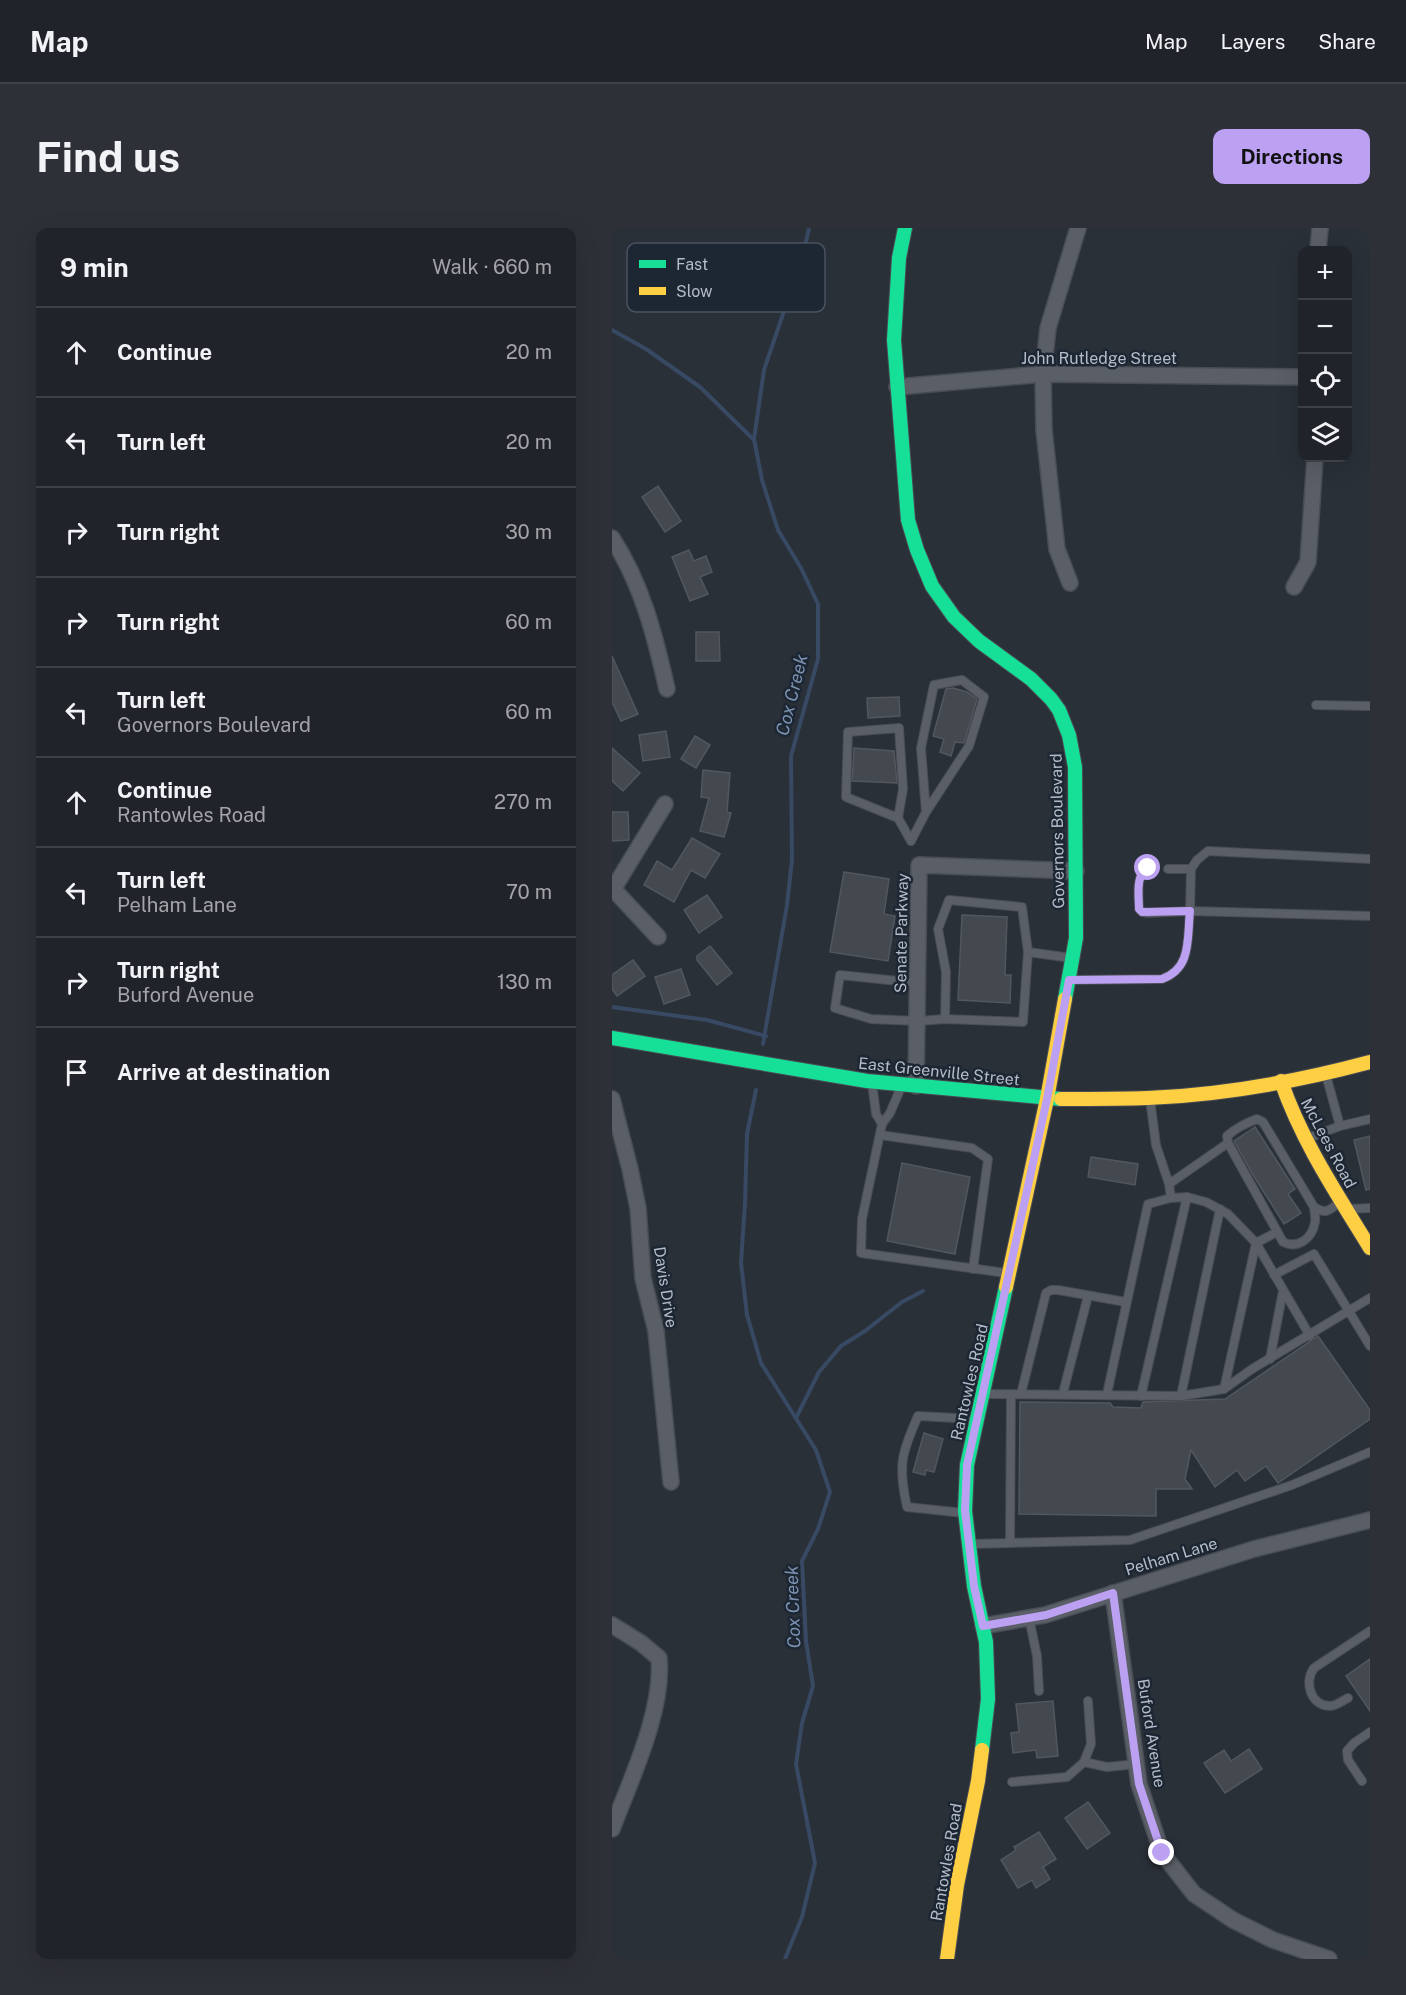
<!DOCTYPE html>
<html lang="en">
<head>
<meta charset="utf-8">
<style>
	body { margin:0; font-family:"Public Sans",sans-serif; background:#2d3036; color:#f1f3f6 }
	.controls { position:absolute; right:18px; top:18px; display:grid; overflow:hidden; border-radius:12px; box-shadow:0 6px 24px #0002 }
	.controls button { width:54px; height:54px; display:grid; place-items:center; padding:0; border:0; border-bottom:2px solid #3d4147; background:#20242a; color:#f1f3f6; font:30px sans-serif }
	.stop { position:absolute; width:18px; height:18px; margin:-14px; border:4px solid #bca0f2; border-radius:50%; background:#fff }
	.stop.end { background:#bca0f2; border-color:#fff; box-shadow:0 2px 6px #0008 }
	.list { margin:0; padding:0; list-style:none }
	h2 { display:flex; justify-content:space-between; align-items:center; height:78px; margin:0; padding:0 24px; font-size:26px }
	h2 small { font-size:20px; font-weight:400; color:#a2a4a8 }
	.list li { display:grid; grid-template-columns:39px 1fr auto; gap:18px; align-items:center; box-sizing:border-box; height:90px; padding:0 24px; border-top:2px solid #3d4147 }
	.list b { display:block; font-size:22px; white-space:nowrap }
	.list p { margin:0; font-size:20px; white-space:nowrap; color:#a2a4a8 }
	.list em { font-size:20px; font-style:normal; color:#a2a4a8 }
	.icon { flex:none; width:33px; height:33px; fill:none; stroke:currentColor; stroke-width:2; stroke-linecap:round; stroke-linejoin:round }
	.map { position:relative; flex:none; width:758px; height:1731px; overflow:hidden; border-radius:12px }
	header { display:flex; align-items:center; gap:36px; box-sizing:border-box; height:84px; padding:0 30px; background:#20242a; border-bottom:2px solid #3d4147 }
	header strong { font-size:28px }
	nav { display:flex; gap:33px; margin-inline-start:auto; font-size:21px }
	.intro { display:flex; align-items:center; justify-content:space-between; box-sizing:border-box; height:144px; padding:0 36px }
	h1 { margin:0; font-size:42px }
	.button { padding:15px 27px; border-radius:12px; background:#bca0f2; color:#111; font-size:21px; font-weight:700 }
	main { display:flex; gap:36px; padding:0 36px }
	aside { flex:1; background:#20242a; border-radius:12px; box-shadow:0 6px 24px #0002 }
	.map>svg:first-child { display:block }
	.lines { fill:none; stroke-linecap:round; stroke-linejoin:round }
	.stream { stroke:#384963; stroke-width:4 }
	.building { fill:#444950; stroke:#52575f; stroke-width:1.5 }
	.lane-casing { stroke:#484c53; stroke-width:10 }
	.street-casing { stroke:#484c53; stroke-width:18 }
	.fast-casing { stroke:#484c53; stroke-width:16 }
	.slow-casing { stroke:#484c53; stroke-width:16 }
	.lane { stroke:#5a5e66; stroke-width:8 }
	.street { stroke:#5a5e66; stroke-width:15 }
	.fast { stroke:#16e098; stroke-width:14 }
	.slow { stroke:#ffcf43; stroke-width:14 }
	.route { stroke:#bca0f2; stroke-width:8 }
	.labels { text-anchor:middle; stroke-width:5; stroke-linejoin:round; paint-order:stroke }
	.street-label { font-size:16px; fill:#b4bcc9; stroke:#1d2633 }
	.water-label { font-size:18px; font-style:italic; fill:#7c92b1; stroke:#1d2633 }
	.key { fill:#1d2633; stroke:#4a5360; stroke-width:1.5 }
	.key-label { font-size:16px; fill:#b4bcc9 }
</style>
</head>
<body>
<header>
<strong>Map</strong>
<nav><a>Map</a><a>Layers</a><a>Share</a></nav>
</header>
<div class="intro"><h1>Find us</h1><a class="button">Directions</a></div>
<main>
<aside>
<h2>9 min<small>Walk · 660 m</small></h2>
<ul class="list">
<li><svg class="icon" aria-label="ahead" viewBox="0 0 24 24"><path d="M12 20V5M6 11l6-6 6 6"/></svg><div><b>Continue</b></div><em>20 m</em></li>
<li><svg class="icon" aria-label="left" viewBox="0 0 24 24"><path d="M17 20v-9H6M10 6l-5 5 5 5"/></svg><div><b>Turn left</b></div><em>20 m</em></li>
<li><svg class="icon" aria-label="right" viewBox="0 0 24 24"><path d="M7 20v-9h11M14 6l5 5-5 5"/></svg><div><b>Turn right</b></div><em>30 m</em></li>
<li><svg class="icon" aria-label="right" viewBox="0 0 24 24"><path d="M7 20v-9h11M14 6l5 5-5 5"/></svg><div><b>Turn right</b></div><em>60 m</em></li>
<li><svg class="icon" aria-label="left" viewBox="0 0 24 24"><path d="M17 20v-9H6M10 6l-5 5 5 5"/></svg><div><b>Turn left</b><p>Governors Boulevard</p></div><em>60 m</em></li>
<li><svg class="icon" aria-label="ahead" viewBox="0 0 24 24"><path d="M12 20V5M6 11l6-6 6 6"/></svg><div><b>Continue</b><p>Rantowles Road</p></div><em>270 m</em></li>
<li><svg class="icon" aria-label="left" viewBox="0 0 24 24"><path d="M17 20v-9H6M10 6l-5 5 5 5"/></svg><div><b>Turn left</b><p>Pelham Lane</p></div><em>70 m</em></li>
<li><svg class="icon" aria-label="right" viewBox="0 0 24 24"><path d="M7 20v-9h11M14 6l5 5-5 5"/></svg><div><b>Turn right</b><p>Buford Avenue</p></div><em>130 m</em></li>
<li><svg class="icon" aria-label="arrive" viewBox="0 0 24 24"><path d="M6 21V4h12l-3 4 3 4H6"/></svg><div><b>Arrive at destination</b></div></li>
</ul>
</aside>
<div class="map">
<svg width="758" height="1731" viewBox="0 0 758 1731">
	<rect width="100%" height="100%" fill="#2a3038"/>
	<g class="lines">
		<!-- stream -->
		<g class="stream">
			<polyline points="0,102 34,121 88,159 141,211"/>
			<polyline points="0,779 95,792 154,808"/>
			<polyline points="151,816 175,677 180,632 179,528 206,431 206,376 189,340 166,302 150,252 142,211 152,142 191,27 197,0"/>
			<polyline points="144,862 135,906 133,975 129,1035 135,1087 149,1135 204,1222 218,1264 206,1301 190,1333 194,1413 201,1458 190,1495 184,1536 203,1635 190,1689 173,1731"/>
			<polyline points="184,1190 207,1144 229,1118 253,1103 290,1074 311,1063"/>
		</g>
	</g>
	<!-- building -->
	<g class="building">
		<polygon points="46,258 69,293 53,304 30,269"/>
		<polygon points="77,322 82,333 94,328 100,344 88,349 96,366 78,373 60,329"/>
		<polygon points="84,404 107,404 108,433 84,433"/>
		<polygon points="0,428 26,486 9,493 0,474"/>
		<polygon points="341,460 355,464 365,471 352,515 343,514 339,528 328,524 332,511 321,508 334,461"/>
		<polygon points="287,469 288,488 256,490 255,470"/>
		<polygon points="54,503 58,529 31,533 27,507"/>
		<polygon points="83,508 98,517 84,540 69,531"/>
		<polygon points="0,520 28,545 11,563 0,553"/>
		<polygon points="242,520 282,523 285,555 240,553"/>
		<polygon points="91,542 118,545 115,584 119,585 112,609 88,603 97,570 89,569"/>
		<polygon points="0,584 16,584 17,612 0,613"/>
		<polygon points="80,610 108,626 93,650 79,642 62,674 32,657 45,633 60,642"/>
		<polygon points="232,644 277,651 272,686 283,688 276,733 218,724"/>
		<polygon points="95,667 110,689 87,705 72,682"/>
		<polygon points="350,687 395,689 393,747 399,747 398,775 346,772"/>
		<polygon points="98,718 120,745 105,757 85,732 85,728"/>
		<polygon points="21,732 33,748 5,768 0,761 0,747"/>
		<polygon points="69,741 78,767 52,776 43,749"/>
		<polygon points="643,899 683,961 676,966 689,985 672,996 641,947 622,913"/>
		<polygon points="758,908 758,961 754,962 742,912"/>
		<polygon points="479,929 526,936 523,957 476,949"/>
		<polygon points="290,935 358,949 343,1026 275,1013"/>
		<polygon points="706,1108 758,1182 758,1191 666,1255 654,1238 633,1253 625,1242 603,1259 579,1222 573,1251 580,1261 544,1261 544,1288 407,1286 408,1174 498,1175 501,1179 529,1180 531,1174 613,1171"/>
		<polygon points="312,1205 331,1211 322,1244 314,1242 313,1247 301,1244"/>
		<polygon points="758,1431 758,1483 734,1448"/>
		<polygon points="441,1473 446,1528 425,1530 424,1522 401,1525 399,1505 407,1504 404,1476"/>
		<polygon points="637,1521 650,1541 613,1565 592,1535 612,1522 619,1533"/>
		<polygon points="476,1574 498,1605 475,1621 453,1590"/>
		<polygon points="427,1604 444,1631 431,1639 438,1651 424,1660 420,1652 406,1660 389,1632 404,1622 402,1619"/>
	</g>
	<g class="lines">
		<!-- lane casing -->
		<g class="lane-casing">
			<g id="lane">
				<polyline points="704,477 758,478"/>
				<polyline points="286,590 234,569 236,504 287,500 291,561 286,590 299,613"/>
				<polyline points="299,613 314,584 357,518 372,469 350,452 322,457 309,520 314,584"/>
				<path d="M 536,640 C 523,646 527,668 527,681 L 530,684 L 536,685 L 578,683 L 579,641"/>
				<polyline points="556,641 579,641 585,632 596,623 758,631"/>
				<path d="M 458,752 L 550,751 C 580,740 575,711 578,683 L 758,688"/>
				<polyline points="306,755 228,747 223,780 259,791 306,793 333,791 411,794 416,724 459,730"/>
				<polyline points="333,791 334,744 326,701 337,672 410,679 416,724"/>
				<polyline points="260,855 264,886 270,896 278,885 290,857"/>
				<polyline points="538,871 544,917 557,956 559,970 575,969 594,974 616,986 644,1015 698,1108"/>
				<polyline points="270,896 250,991 249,1025 394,1045"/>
				<polyline points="728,898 758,891"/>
				<polyline points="268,907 360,920 376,931 361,1041"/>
				<polyline points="696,910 728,898 714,847"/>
				<polyline points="557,956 616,915"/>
				<path d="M 702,979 C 702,983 704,990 703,994 C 700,1011 686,1021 671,1014 L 616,915 L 615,908 C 624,900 634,895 645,891 L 651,894 L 702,979 C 715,987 717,982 728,974"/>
				<polyline points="736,981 758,980"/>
				<polyline points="662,1047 702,1026 758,1118"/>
				<polyline points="658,1131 671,1063"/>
				<polyline points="612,1161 644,1015 665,1004"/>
				<polyline points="451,1165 476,1068"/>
				<polyline points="372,1166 569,1168 612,1161 640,1141 758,1070"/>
				<polyline points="409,1166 434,1065 439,1062 446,1062 514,1074"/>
				<polyline points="495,1166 536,976 559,970"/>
				<polyline points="529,1168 575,969"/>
				<polyline points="569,1168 608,981"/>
				<path d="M 352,1285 L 295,1279 C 286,1238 289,1226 306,1188 L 363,1191"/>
				<polyline points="398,1315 518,1312 680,1257 758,1224"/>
				<polyline points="360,1316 398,1315 399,1166"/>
				<polyline points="417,1390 425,1428 427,1463"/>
				<path d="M 736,1470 C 730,1473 724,1478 718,1478 C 698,1478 692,1453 702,1440 L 758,1403"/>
				<polyline points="472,1534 495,1539 525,1536"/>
				<polyline points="750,1553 736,1532 735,1523 742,1515 758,1504"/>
				<polyline points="400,1554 455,1549 472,1534 479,1516 476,1473"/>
			</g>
		</g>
		<!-- street casing -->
		<g class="street-casing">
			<g id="street">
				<polyline points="706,22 708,0"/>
				<polyline points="285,159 431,146 690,149"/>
				<path d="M 0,310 C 30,356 43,408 55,461"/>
				<polyline points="458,355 445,321 432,202 431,146 436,100 466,0"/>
				<polyline points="682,359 696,334 703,230"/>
				<polyline points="2,662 46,709"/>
				<polyline points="0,663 53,576"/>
				<polyline points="304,858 307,637 464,643"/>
				<polyline points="0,871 18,941 26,980 31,1050 44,1103 59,1254"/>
				<polyline points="501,1365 527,1556 550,1625 582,1666 621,1692 661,1712 717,1731"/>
				<path d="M 0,1397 L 29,1415 L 47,1430 C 52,1482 19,1551 0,1601"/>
				<polyline points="371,1398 433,1387 642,1321 758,1292"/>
			</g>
		</g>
		<!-- fast casing -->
		<g class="fast-casing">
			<g id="fast">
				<polyline points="293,0 287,30 282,112 296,292 305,322 320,358 342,389 367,413 419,451 439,471 447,482 457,507 463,539 464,710 453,771"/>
				<polyline points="0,810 255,853 449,871"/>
				<polyline points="370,1522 376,1471 374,1414 362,1358 353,1283 355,1237 394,1059"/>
			</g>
		</g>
		<!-- slow casing -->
		<g class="slow-casing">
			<g id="slow">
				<path d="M 669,853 C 690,914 725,966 758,1020"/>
				<path d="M 449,871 C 478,871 508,871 536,870 C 610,867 687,853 758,834"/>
				<polyline points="394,1059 435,871 453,771"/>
				<polyline points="335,1731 345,1657 366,1553 370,1522"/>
			</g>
		</g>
		<!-- lane -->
		<use href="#lane" class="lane"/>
		<!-- street -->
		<use href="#street" class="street"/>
		<!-- fast -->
		<use href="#fast" class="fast"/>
		<!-- slow -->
		<use href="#slow" class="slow"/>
	</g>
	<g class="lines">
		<!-- route -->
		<path class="route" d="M 536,640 C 523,647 527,668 527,681 L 530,684 L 578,683 C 575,711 580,740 550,751 L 457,752 L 435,871 L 355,1237 L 353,1282 L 362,1358 L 371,1398 L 434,1387 L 501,1365 L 527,1556 L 550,1625"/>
	</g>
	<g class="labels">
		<!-- street labels -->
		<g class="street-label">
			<text x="487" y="136">John Rutledge Street</text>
			<text transform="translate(445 603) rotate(-91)" y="6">Governors Boulevard</text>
			<text transform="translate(289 705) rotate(-89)" y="6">Senate Parkway</text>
			<text transform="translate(327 843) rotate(6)" y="6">East Greenville Street</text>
			<text transform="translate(717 915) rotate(62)" y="6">McLees Road</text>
			<text transform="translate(54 1059) rotate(81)" y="6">Davis Drive</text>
			<text transform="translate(357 1154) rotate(-77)" y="6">Rantowles Road</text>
			<text transform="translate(559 1328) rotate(-17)" y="6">Pelham Lane</text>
			<text transform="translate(540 1505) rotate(81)" y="6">Buford Avenue</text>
			<text transform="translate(334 1634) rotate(-80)" y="6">Rantowles Road</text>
		</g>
		<!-- water labels -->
		<g class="water-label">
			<text transform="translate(180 467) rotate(-76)" y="6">Cox Creek</text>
			<text transform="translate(181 1379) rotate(-92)" y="6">Cox Creek</text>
		</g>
	</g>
	<!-- legend -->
	<rect x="15" y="15" width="198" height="69" rx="9" class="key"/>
	<rect x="27" y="32" width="27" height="8" fill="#16e098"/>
	<rect x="27" y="59" width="27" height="8" fill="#ffcf43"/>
	<g class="key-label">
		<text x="64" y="42">Fast</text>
		<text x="64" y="69">Slow</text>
	</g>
</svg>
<div class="controls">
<button>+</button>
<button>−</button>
<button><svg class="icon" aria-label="locate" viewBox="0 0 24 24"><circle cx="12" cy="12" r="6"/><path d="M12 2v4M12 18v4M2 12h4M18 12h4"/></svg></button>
<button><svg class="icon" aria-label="layers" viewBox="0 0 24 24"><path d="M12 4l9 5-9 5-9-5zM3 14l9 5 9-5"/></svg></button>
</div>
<div class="stop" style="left:536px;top:640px"></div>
<div class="stop end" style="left:550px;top:1625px"></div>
</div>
</main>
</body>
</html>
